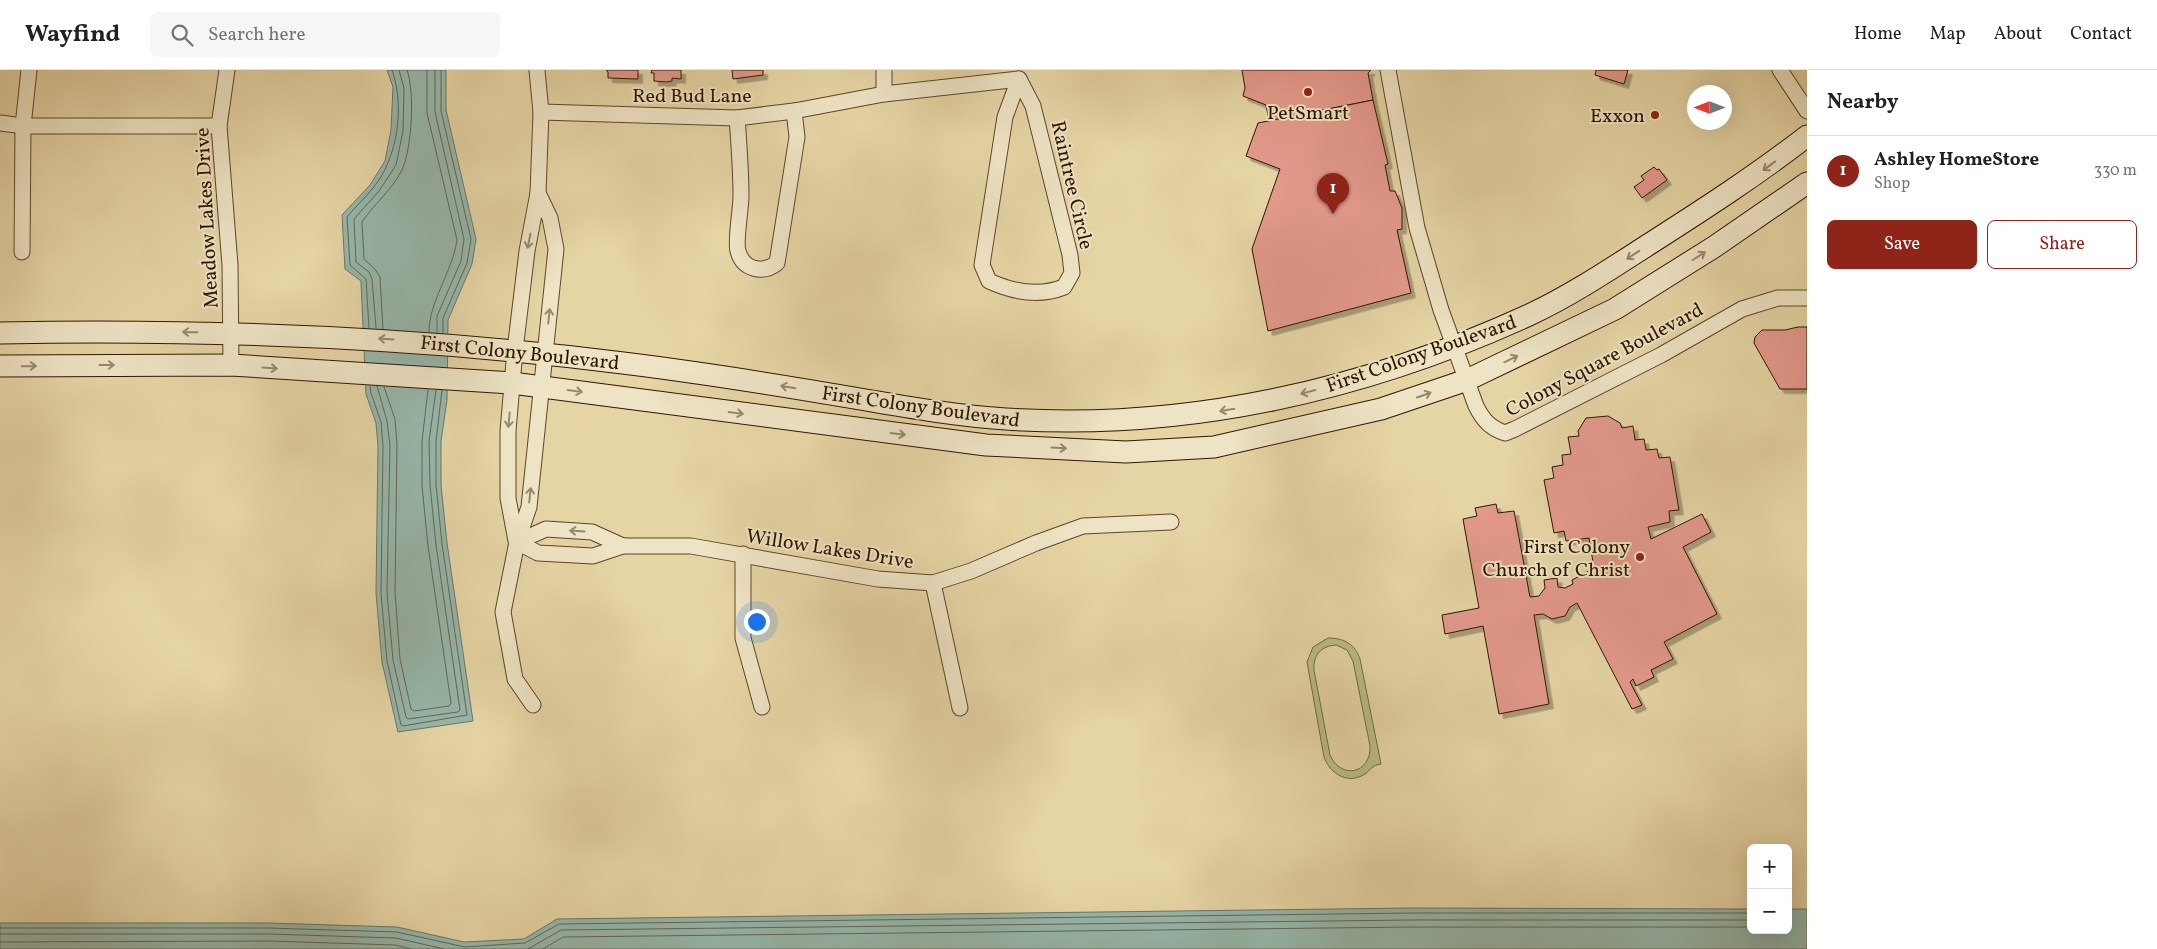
<!DOCTYPE html>
<html lang="en">
<head>
<meta charset="utf-8">
<style>
	body { margin:0; font-family:Vollkorn,serif; background:#f6f6f6; color:#202124 }
	.controls { position:absolute; right:15px; bottom:15px; display:grid; overflow:hidden; border-radius:8px; box-shadow:0 5px 20px #0002 }
	.controls button { width:45px; height:45px; display:grid; place-items:center; padding:0; border:0; border-bottom:1px solid #e0e0e0; background:#fff; color:#202124; font:25px sans-serif }
	.compass { position:absolute; left:1687px; top:15px; width:45px; height:45px; border-radius:50%; background:#fff; box-shadow:0 5px 20px #0002; rotate:270deg }
	.you { position:absolute; left:756px; top:551px; width:18px; height:18px; margin:-12px; border:4px solid #fff; border-radius:50%; background:#1a73e8; box-shadow:0 0 0 8px #1a73e833 }
	.badge { display:grid; place-items:center; width:32px; height:32px; border-radius:50%; background:#8f2418; color:#fff; font-size:16px; font-weight:700 }
	.pin { position:absolute; translate:-50% -41px; filter:drop-shadow(0 1px 2px #0008) }
	.pin::after { content:''; position:absolute; top:26px; width:18px; height:15px; background:inherit; clip-path:polygon(0 0,100% 0,50% 100%) }
	.list { margin:0; padding:0; list-style:none }
	h2 { display:flex; justify-content:space-between; align-items:center; height:65px; margin:0; padding:0 20px; font-size:21px }
	h2 small { font-size:16px; font-weight:400; color:#757577 }
	.list li { display:grid; grid-template-columns:32px 1fr auto; gap:15px; align-items:center; box-sizing:border-box; height:70px; padding:0 20px; border-top:1px solid #e0e0e0 }
	.list b { display:block; font-size:19px; white-space:nowrap }
	.list p { margin:0; font-size:16px; white-space:nowrap; color:#757577 }
	.list em { font-size:16px; font-style:normal; color:#757577 }
	.actions { display:flex; gap:10px; padding:15px 20px }
	.actions a { flex:1; padding:11px 0; border:1px solid #8f2418; border-radius:8px; text-align:center; font-size:18px; color:#8f2418 }
	.actions .main { background:#8f2418; color:#fff }
	.icon { flex:none; width:28px; height:28px; fill:none; stroke:currentColor; stroke-width:2; stroke-linecap:round; stroke-linejoin:round }
	.map { position:relative; flex:none; width:1807px; height:879px; overflow:hidden }
	header { display:flex; align-items:center; gap:30px; box-sizing:border-box; height:70px; padding:0 25px; background:#fff; border-bottom:1px solid #e0e0e0 }
	header strong { font-size:24px }
	nav { display:flex; gap:28px; margin-inline-start:auto; font-size:18px }
	.search { width:350px; height:45px; background:#f6f6f6; display:flex; align-items:center; gap:12px; box-sizing:border-box; padding:0 18px; border-radius:8px; color:#757577; font-size:19px }
	main { display:flex }
	aside { flex:1; background:#fff }
	.map>svg:first-child { display:block }
	.green { fill:#b8bc83; stroke:#746942; fill-rule:evenodd }
	.water { fill:#96b7ab; stroke:#6d7767 }
	.lines { fill:none; stroke-linecap:round; stroke-linejoin:round }
	.shore { stroke:#626656; stroke-width:1 }
	.building { fill:#e3998b; stroke:#2f1600; filter:url(#shadow) }
	.street-casing { stroke:#5c4629; stroke-width:17 }
	.secondary-casing { stroke:#2f1600; stroke-width:23 }
	.street { stroke:#eee3c4; stroke-width:15 }
	.secondary { stroke:#eee3c4; stroke-width:21 }
	.oneway { stroke:#98876c }
	.poi-dot { fill:#8f2418; stroke:#eee3c4; stroke-width:2 }
	.labels { text-anchor:middle; stroke-width:4; stroke-linejoin:round; paint-order:stroke }
	.street-label { font-size:20px; fill:#2f1600; stroke:#eee3c4 }
	.poi-label { font-size:20px; fill:#2f1600; stroke:#eee3c4; text-anchor:end }
</style>
</head>
<body>
<header>
<strong>Wayfind</strong>
<div class="search"><svg class="icon" aria-label="search" viewBox="0 0 24 24"><circle cx="10" cy="10" r="6"/><path d="M15 15l6 6"/></svg>Search here</div>
<nav><a>Home</a><a>Map</a><a>About</a><a>Contact</a></nav>
</header>
<main>
<div class="map">
<svg width="1807" height="879" viewBox="0 0 1807 879">
	<defs>
		<filter id="shadow"><feDropShadow dx="4.5" dy="4.5" stdDeviation="0" flood-color="#0004"/></filter>
	</defs>
	<rect width="100%" height="100%" fill="#e5d4a4"/>
	<filter id="stains"><feTurbulence type="fractalNoise" baseFrequency=".004" numOctaves="4"/><feColorMatrix values="0 0 0 0 .2 0 0 0 0 .09 0 0 0 0 .02 0 0 0 .5 -.17"/></filter>
	<radialGradient id="worn" r=".72"><stop offset=".6" stop-color="#630" stop-opacity="0"/><stop offset="1" stop-color="#630" stop-opacity=".3"/></radialGradient>
	<!-- green -->
	<path class="green" d="M 1328,568 C 1344,568 1355,574 1360,589 L 1381,694 C 1372,695 1371,700 1365,704 C 1348,715 1330,704 1324,687 L 1307,592 L 1313,577 ZM 1336,575 L 1347,580 L 1353,591 L 1370,676 C 1371,704 1341,710 1330,685 L 1314,600 C 1313,585 1321,576 1336,575 Z"/>
	<!-- water -->
	<g class="water">
		<polygon points="387,0 446,0 446,40 476,169 472,194 448,250 447,330 441,371 441,415 447,473 473,651 398,662 382,592 376,523 378,376 376,353 366,324 361,211 345,199 342,145 370,115 385,91 391,60 393,17"/>
		<polygon points="1412,838 1751,839 1751,860 1788,860 1788,839 1807,839 1807,879 0,879 0,853 268,853 397,857 464,872 524,869 557,849"/>
	</g>
	<g class="lines">
		<!-- shore -->
		<g class="shore">
			<path d="M 427,0 L 427,43 L 457,170 C 452,203 429,231 429,262"/>
			<polyline points="435,0 435,42 464,169 461,191 437,246 437,263"/>
			<polyline points="441,0 441,41 471,169 467,193 443,248 443,263"/>
			<path d="M 369,258 L 366,209 L 350,195 L 347,147 C 355,137 365,128 373,118 C 398,88 405,36 392,0"/>
			<polyline points="376,258 372,209 369,202 356,192 354,149 379,121 396,95 403,61 404,18 399,0"/>
			<path d="M 383,259 L 380,207 L 375,199 L 364,189 L 362,152 C 374,134 392,120 402,100 C 412,78 415,22 407,0"/>
			<polyline points="370,316 371,323 381,352 383,376 381,523 387,591 401,655 403,656 467,645 442,474 436,415 436,371 442,320"/>
			<polyline points="377,316 387,351 390,375 387,522 393,590 406,647 408,649 458,642 460,640 436,475 430,415 429,371 436,320"/>
			<polyline points="384,317 395,349 397,374 395,522 400,589 411,639 414,641 449,636 451,633 428,476 422,416 422,371 428,320"/>
			<polyline points="0,858 268,858 397,862 465,877 525,873 559,854 1412,843 1751,843"/>
			<polyline points="0,864 268,864 396,868 444,879"/>
			<polyline points="0,872 268,871 395,875 411,879"/>
			<polyline points="528,879 561,860 1412,850 1751,850"/>
			<polyline points="543,879 563,867 1412,857 1751,857"/>
		</g>
	</g>
	<!-- building -->
	<g class="building">
		<polygon points="606,0 638,0 638,9 608,8 608,2"/>
		<polygon points="652,0 681,0 681,9 672,8 672,11 666,12 654,11 654,3 651,3"/>
		<polygon points="732,0 763,0 763,5 733,9"/>
		<polygon points="1242,0 1371,0 1368,3 1373,30 1269,51 1266,35 1243,26 1245,18"/>
		<polygon points="1596,0 1628,0 1624,14 1595,5"/>
		<polygon points="1373,30 1388,94 1385,95 1390,121 1395,121 1402,138 1402,159 1397,160 1411,223 1268,261 1252,179 1280,99 1246,86 1258,53"/>
		<polygon points="1654,97 1657,100 1659,99 1667,110 1642,128 1634,117 1644,110 1641,106"/>
		<polygon points="1798,257 1807,257 1807,319 1780,319 1754,273 1755,267 1762,260 1785,260"/>
		<polygon points="1608,346 1620,353 1622,358 1633,356 1635,370 1644,369 1646,380 1657,379 1659,388 1670,387 1679,440 1669,441 1670,452 1648,457 1651,469 1702,444 1711,462 1683,477 1717,544 1664,572 1673,589 1651,600 1654,607 1636,616 1633,609 1630,612 1642,635 1632,639 1577,533 1570,537 1565,546 1552,549 1543,544 1534,545 1549,634 1499,644 1483,556 1445,564 1442,545 1479,538 1463,449 1477,446 1475,438 1496,434 1498,443 1514,441 1530,527 1539,526 1545,518 1544,510 1557,508 1558,517 1565,518 1573,514 1572,510 1594,498 1589,468 1566,471 1564,461 1554,463 1544,410 1554,408 1552,397 1563,395 1562,385 1571,384 1568,367 1579,366 1578,361 1586,348"/>
	</g>
	<g class="lines">
		<!-- street casing -->
		<g class="street-casing">
			<g id="street">
				<polyline points="227,0 219,56 230,195 231,295"/>
				<polyline points="884,0 884,24"/>
				<path d="M 1388,0 L 1417,158 L 1441,240 L 1476,336 C 1483,350 1490,358 1505,363 L 1515,359 L 1661,285 L 1742,239 L 1778,228 L 1807,228"/>
				<polyline points="1780,0 1807,41"/>
				<path d="M 1019,9 L 1033,36 L 1070,185 L 1072,203 L 1064,217 C 1039,227 1013,222 989,211 L 982,195 L 1005,47 Z"/>
				<polyline points="541,42 737,48 794,41 884,24 1019,9"/>
				<path d="M 737,48 C 739,74 741,100 741,126 C 741,139 735,171 738,181 C 743,200 763,204 777,193 L 797,67 L 794,41"/>
				<polyline points="0,53 23,56 219,56"/>
				<polyline points="22,182 23,56 29,0"/>
				<polyline points="516,471 508,428 508,361 515,280 527,181 538,123 541,42 537,0"/>
				<polyline points="517,472 538,483 593,486 623,476 691,476 878,509 933,513 971,501 1036,473 1083,456 1171,452"/>
				<polyline points="517,472 546,459 592,462 623,476"/>
				<polyline points="743,484 743,568 762,637"/>
				<polyline points="933,513 960,638"/>
				<polyline points="533,635 515,609 503,542 517,472 529,437 556,179 550,148 538,123"/>
			</g>
		</g>
		<!-- secondary casing -->
		<g class="secondary-casing">
			<g id="secondary">
				<path d="M 0,263 C 209,259 416,267 623,293 C 704,303 785,316 866,330 C 912,338 959,346 1006,349 C 1187,361 1365,320 1529,245 C 1572,225 1612,198 1651,173 C 1704,139 1757,105 1807,66"/>
				<polyline points="0,296 231,295 512,313 986,375 1126,382 1214,377 1381,339 1467,310 1615,239 1714,177 1807,113"/>
			</g>
		</g>
		<!-- street -->
		<use href="#street" class="street"/>
		<!-- secondary -->
		<use href="#secondary" class="secondary"/>
	</g>
	<!-- one-way arrows -->
	<defs><path id="oneway-shaft" d="M-6 0H5M1.5-3L5.5 0L1.5 3" fill="none" stroke-width="1.6" stroke-linecap="round" stroke-linejoin="round" transform="scale(1.25)"/></defs>
	<g class="oneway">
		<use href="#oneway-shaft" transform="translate(1769 96) rotate(144)"/>
		<use href="#oneway-shaft" transform="translate(529 171) rotate(101)"/>
		<use href="#oneway-shaft" transform="translate(1633 185) rotate(147)"/>
		<use href="#oneway-shaft" transform="translate(1699 186) rotate(-32)"/>
		<use href="#oneway-shaft" transform="translate(549 246) rotate(-84)"/>
		<use href="#oneway-shaft" transform="translate(190 262) rotate(-179)"/>
		<use href="#oneway-shaft" transform="translate(386 269) rotate(-176)"/>
		<use href="#oneway-shaft" transform="translate(1511 289) rotate(-26)"/>
		<use href="#oneway-shaft" transform="translate(107 295)"/>
		<use href="#oneway-shaft" transform="translate(29 296) rotate(-1)"/>
		<use href="#oneway-shaft" transform="translate(270 298) rotate(4)"/>
		<use href="#oneway-shaft" transform="translate(788 317) rotate(-170)"/>
		<use href="#oneway-shaft" transform="translate(575 321) rotate(8)"/>
		<use href="#oneway-shaft" transform="translate(1308 322) rotate(165)"/>
		<use href="#oneway-shaft" transform="translate(1424 325) rotate(-19)"/>
		<use href="#oneway-shaft" transform="translate(1227 340) rotate(171)"/>
		<use href="#oneway-shaft" transform="translate(736 343) rotate(8)"/>
		<use href="#oneway-shaft" transform="translate(509 350) rotate(95)"/>
		<use href="#oneway-shaft" transform="translate(898 364) rotate(7)"/>
		<use href="#oneway-shaft" transform="translate(1059 378) rotate(3)"/>
		<use href="#oneway-shaft" transform="translate(530 425) rotate(-84)"/>
		<use href="#oneway-shaft" transform="translate(577 461) rotate(-176)"/>
	</g>
	<!-- markers -->
	<g class="poi-dot">
		<circle cx="1308" cy="22" r="5"/>
		<circle cx="1655" cy="45" r="5"/>
		<circle cx="1640" cy="487" r="5"/>
	</g>
	<g class="labels">
		<!-- street labels -->
		<g class="street-label">
			<text x="692" y="32">Red Bud Lane</text>
			<text transform="translate(1073 115) rotate(77)" y="7">Raintree Circle</text>
			<text transform="translate(206 148) rotate(-93)" y="7">Meadow Lakes Drive</text>
			<text transform="translate(520 282) rotate(6)" y="7">First Colony Boulevard</text>
			<text transform="translate(1421 283) rotate(-19)" y="7">First Colony Boulevard</text>
			<text transform="translate(1604 289) rotate(-28)" y="7">Colony Square Boulevard</text>
			<text transform="translate(921 336) rotate(8)" y="7">First Colony Boulevard</text>
			<text transform="translate(830 478) rotate(9)" y="7">Willow Lakes Drive</text>
		</g>
		<!-- poi labels -->
		<g class="poi-label">
			<text x="1308" y="49" text-anchor="middle">PetSmart</text>
			<text x="1645" y="52">Exxon</text>
			<text x="1630" y="483">First Colony<tspan x="1630" dy="23">Church of Christ</tspan></text>
		</g>
	</g>
	<rect width="100%" height="100%" filter="url(#stains)"/>
	<rect width="100%" height="100%" fill="url(#worn)"/>
</svg>
<div class="controls">
<button>+</button>
<button>−</button>
</div>
<svg class="compass" viewBox="-18 -18 36 36"><path d="M0-13l5 13h-10z" fill="#e53935"/><path d="M0 13l5-13h-10z" fill="#757577"/></svg>
<div class="you"></div>
<div class="pin badge" style="left:1333px;top:144px">1</div>
</div>
<aside>
<h2>Nearby<small></small></h2>
<ul class="list">
<li><span class="badge">1</span><div><b>Ashley HomeStore</b><p>Shop</p></div><em>330 m</em></li>
</ul>
<div class="actions"><a class="main">Save</a><a>Share</a></div>
</aside>
</main>
</body>
</html>
